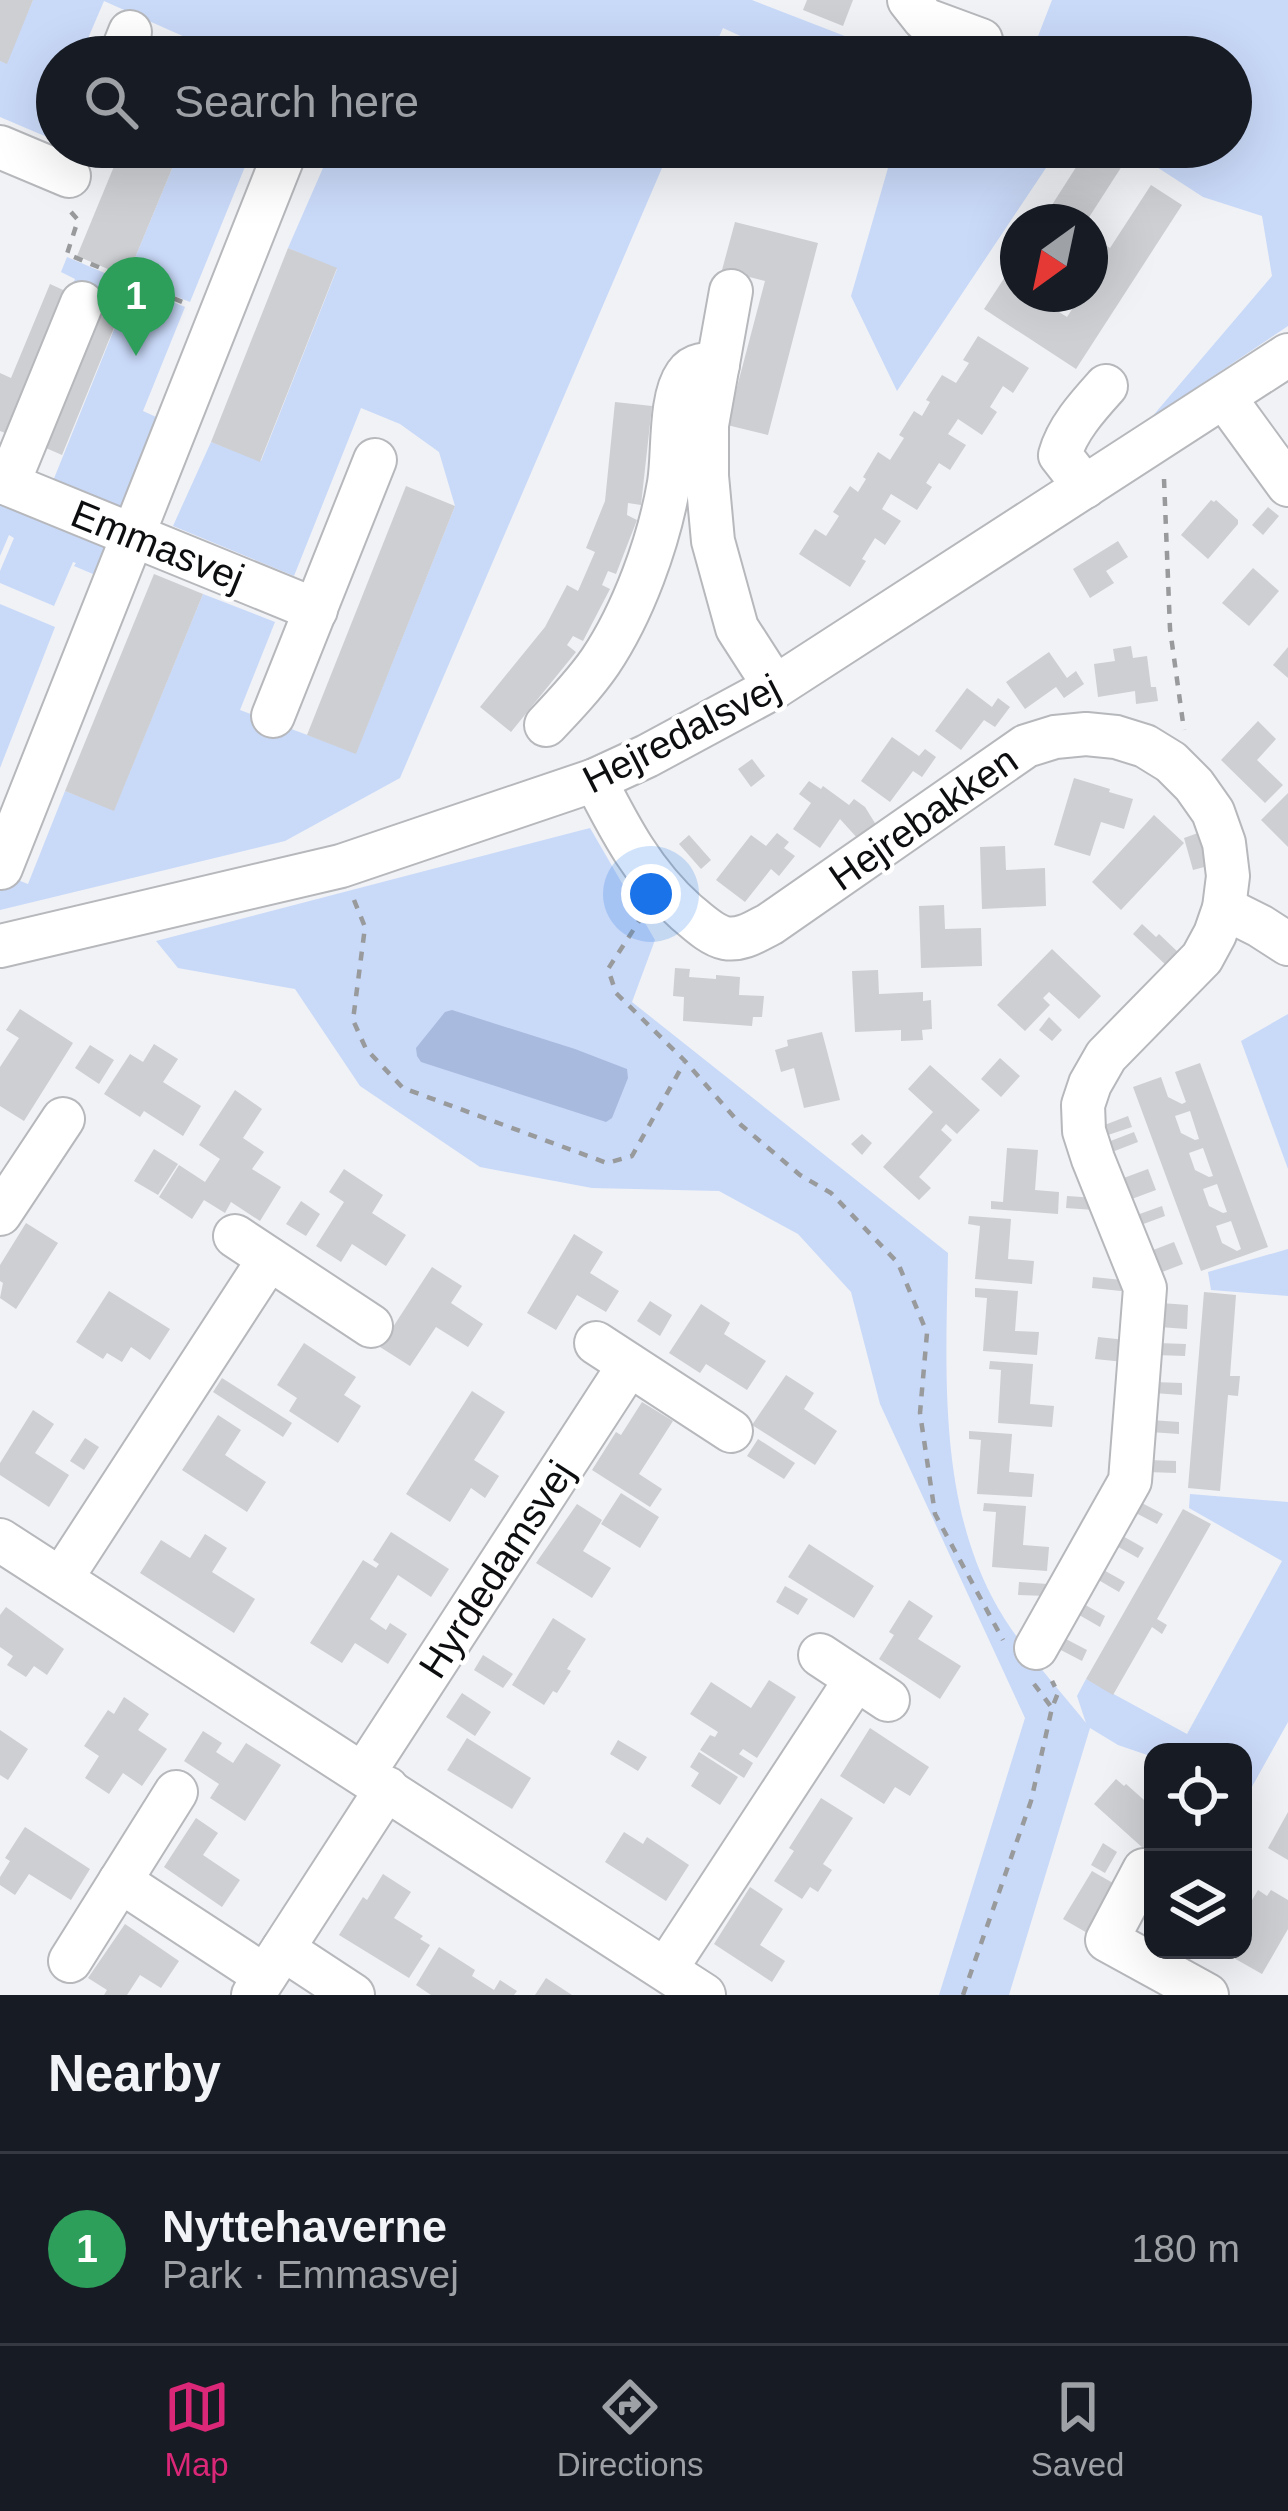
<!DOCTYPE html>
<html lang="en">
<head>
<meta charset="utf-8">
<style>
	body { margin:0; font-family:Arial,sans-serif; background:#242831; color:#f1f3f6 }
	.controls { position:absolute; right:36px; bottom:36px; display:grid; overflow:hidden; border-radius:24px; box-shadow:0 12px 48px #0002 }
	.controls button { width:108px; height:108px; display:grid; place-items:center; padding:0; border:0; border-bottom:3px solid #363941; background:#171b24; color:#f1f3f6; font:60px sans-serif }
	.compass { position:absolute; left:1000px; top:204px; width:108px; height:108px; border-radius:50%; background:#171b24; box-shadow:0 12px 48px #0002; rotate:213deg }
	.you { position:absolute; left:651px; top:894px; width:42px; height:42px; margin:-30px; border:9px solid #fff; border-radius:50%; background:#1a73e8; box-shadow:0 0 0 18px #1a73e833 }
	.badge { display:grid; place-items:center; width:78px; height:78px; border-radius:50%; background:#db2777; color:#fff; font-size:39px; font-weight:700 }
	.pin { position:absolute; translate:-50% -99px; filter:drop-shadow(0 3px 6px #0008) }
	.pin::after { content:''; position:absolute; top:63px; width:42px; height:36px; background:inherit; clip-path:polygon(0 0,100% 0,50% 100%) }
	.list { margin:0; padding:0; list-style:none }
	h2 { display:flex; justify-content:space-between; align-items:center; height:156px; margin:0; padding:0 48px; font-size:51px }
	h2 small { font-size:39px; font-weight:400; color:#9ea1a6 }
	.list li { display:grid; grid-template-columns:78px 1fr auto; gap:36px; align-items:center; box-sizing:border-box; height:192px; padding:0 48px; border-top:3px solid #363941 }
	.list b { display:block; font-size:45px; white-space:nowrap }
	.list p { margin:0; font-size:39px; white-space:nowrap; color:#9ea1a6 }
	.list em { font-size:39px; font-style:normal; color:#9ea1a6 }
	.icon { flex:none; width:66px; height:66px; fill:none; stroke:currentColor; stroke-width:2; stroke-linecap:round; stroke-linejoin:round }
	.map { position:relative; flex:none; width:1288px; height:1995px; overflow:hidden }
	.search { position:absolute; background:#171b24; box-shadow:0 12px 48px #0002; left:36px; right:36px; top:36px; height:132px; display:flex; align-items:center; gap:30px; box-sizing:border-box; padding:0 42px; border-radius:66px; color:#9ea1a6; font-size:45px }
	.sheet { height:348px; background:#171b24 }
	nav { display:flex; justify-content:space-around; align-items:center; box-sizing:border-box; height:168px; border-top:3px solid #363941; background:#171b24; font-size:33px; color:#9ea1a6 }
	nav a { display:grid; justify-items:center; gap:6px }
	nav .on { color:#db2777 }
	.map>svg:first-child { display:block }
	.green { fill:#c9d9f8 }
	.water { fill:#a8bade }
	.building { fill:#cdcfd3; fill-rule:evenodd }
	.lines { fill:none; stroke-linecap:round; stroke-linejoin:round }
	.minor-casing { stroke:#b6b8bc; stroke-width:46 }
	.path { stroke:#989a9c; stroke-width:4.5; stroke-dasharray:9 9; stroke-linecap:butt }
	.minor { stroke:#fff; stroke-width:42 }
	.labels { text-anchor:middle; stroke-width:9; stroke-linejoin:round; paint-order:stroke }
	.street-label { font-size:39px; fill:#0d0e0f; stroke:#fff }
</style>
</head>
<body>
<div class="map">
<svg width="1288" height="1995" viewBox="0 0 1288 1995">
	<rect width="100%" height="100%" fill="#f0f2f6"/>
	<!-- green -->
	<g class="green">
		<polygon points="33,0 752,0 899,57 786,57 723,28 710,57 215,57 203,45 104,1 80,57 57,57 57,112 47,137 0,117 0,61 6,63"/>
		<polygon points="1052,0 1288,0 1288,326 1151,418 1272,276 1262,216 1203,197 1126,147 1231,147 1231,57 1030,57"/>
		<polygon points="181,147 253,147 190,302 127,277"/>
		<polygon points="319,147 671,147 400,778 285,841 0,910 0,873 28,884 65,791 114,810 203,594 275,622 240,710 356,753 455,506 439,452 400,424 361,408 294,576 173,526 211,442 261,461 337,269 288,248 330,152"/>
		<polygon points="886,147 1060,147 897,391 851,296 888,168"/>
		<polygon points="67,257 185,307 143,411 167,422 125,509 53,481 121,312 70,290 75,279 61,272"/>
		<polygon points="0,500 109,544 105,579 74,566 76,563 73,562 54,606 0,583 0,571 14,538 9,535 0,556"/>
		<polygon points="0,604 55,627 0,768"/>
		<path d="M 590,828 L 655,940 L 632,1002 L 948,1253 C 946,1366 938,1493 992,1597 C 1016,1643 1054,1683 1086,1723 L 1077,1696 L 1086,1679 L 1187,1734 L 1282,1561 L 1189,1508 L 1190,1494 L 1288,1502 L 1288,1722 L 1243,1803 L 1243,1752 L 1153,1752 L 1153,1757 L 1118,1745 L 1090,1728 L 1009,1995 L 939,1995 L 1025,1718 L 880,1404 L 851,1292 L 798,1234 L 719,1191 L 592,1188 L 480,1167 L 360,1086 L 295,989 L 178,968 L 156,941 Z"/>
		<polygon points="1288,1014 1288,1169 1241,1041"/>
		<polygon points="1288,1249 1288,1296 1211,1290 1208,1272"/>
	</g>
	<!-- water -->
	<polygon class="water" points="452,1010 575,1049 627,1069 628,1078 612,1118 606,1122 421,1062 417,1056 416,1048 445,1012"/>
	<!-- building -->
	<g class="building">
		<polygon points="0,0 33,0 7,64 0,61"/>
		<polygon points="807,0 853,0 843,26 803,10"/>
		<polygon points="167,39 211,57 160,57"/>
		<polygon points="122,147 181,147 127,277 77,256"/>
		<polygon points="1089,147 1122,166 1086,222 1041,222"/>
		<polygon points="1151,185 1182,205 1076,369 984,309 1018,257 1018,294 1041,294 1038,299 1067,317 1082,294 1090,294 1090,235 1110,248"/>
		<polygon points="735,222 818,243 768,435 727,425 765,281 722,270"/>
		<polygon points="288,248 337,268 260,462 211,442"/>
		<polygon points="50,284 72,294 13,436 0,431 0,373 11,378"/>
		<polygon points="97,304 120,313 62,455 39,445"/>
		<polygon points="978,336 1029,368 1013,393 1003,386 990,407 997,412 982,435 958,419 948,434 966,445 950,470 939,463 926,483 932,487 917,510 891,494 882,509 901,521 885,545 875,538 862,559 866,561 850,587 799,554 815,529 826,536 839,516 833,512 850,486 858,492 866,479 863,477 878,452 890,460 904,438 899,435 914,411 922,416 930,402 926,400 942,375 956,383 969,363 963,360"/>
		<polygon points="615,402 652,406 641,505 628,503 627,515 637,520 616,574 608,571 602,585 610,589 583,641 573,636 567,645 576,652 511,732 480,707 545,627 567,585 578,591 595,552 586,548 605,501"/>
		<polygon points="406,486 455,506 356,754 307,735"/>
		<polygon points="1211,500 1214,502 1216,500 1238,520 1238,524 1208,559 1181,535"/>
		<polygon points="1268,507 1279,516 1263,535 1252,525"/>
		<polygon points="1118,541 1128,557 1106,571 1114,583 1090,598 1073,569"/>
		<polygon points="1253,568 1279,591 1249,626 1222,603"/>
		<polygon points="154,574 203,594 114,811 65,791"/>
		<polygon points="1131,646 1133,658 1147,656 1151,687 1156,687 1158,701 1136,704 1135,691 1098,697 1094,664 1115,661 1113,649"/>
		<polygon points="1288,647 1288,678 1273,665"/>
		<polygon points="1049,652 1067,678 1076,671 1084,684 1064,698 1056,687 1025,709 1006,682"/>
		<polygon points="967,688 992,707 998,698 1010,707 995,727 984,720 961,750 935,731"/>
		<polygon points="1258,721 1276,739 1257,760 1283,785 1265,803 1221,760"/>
		<polygon points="892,737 919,756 925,749 936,757 922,777 913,771 890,802 861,781"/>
		<polygon points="752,759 765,776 751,787 738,769"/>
		<polygon points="1074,778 1110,789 1109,792 1133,799 1124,829 1101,822 1090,856 1054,845"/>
		<polygon points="809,781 821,789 823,786 849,805 854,799 865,807 878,828 859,840 840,819 820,848 793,829 811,803 799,794"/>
		<polygon points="1288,793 1288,847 1261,820"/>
		<polygon points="1154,815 1184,843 1121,910 1092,882"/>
		<polygon points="777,833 789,842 784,848 795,856 779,876 771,869 745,902 716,880 751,835 766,846"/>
		<polygon points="1198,833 1208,866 1193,870 1184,838"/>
		<polygon points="689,835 711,860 701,869 679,844"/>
		<polygon points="1005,846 1006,870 1045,868 1046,906 982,909 980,847"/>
		<polygon points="944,905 945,929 981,928 982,966 921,968 919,906"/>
		<polygon points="1142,924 1156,937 1159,934 1180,954 1168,967 1133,934"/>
		<polygon points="1052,949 1101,996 1079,1019 1049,992 1043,998 1050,1005 1025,1031 997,1005"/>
		<polygon points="675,968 690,969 689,977 716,979 716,975 740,977 739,995 764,996 762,1017 753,1017 752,1026 683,1021 684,997 673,996"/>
		<polygon points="878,970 879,994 923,992 923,1001 931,1000 932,1029 922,1030 923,1040 901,1041 901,1030 855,1032 852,971"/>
		<polygon points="20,1009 73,1043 24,1121 0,1106 0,1067 19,1038 6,1030"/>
		<polygon points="1049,1017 1062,1030 1052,1041 1039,1030"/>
		<polygon points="822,1032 840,1100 804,1108 794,1068 781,1072 775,1050 788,1046 787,1040"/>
		<polygon points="154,1044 178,1059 163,1082 201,1106 183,1136 144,1111 140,1117 104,1094 130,1054 143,1062"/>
		<polygon points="90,1045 114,1060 99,1084 75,1068"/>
		<polygon points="1000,1058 1020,1076 1001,1097 981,1079"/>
		<path d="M 1200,1063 L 1268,1247 L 1201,1271 L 1133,1087 L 1161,1077 L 1168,1097 L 1182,1104 L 1186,1102 L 1175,1072 ZM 1190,1111 L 1199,1139 L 1195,1140 L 1181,1133 L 1175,1116 ZM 1203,1148 L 1213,1176 L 1209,1177 L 1195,1170 L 1189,1153 ZM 1217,1184 L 1227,1212 L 1223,1213 L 1209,1206 L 1203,1189 ZM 1231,1221 L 1241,1249 L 1237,1251 L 1222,1243 L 1216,1226 Z"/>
		<polygon points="930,1065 980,1110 957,1134 946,1124 941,1130 952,1140 919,1177 931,1188 919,1200 883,1167 933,1112 908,1089"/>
		<polygon points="235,1090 262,1109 243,1138 264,1152 252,1169 281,1187 260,1221 231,1202 225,1213 204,1200 192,1219 159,1197 179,1165 205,1182 220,1159 199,1145"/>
		<polygon points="1128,1116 1132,1127 1105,1136 1102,1126"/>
		<polygon points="1134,1132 1138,1142 1112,1152 1108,1142"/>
		<polygon points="862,1134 872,1143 862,1155 851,1144"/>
		<polygon points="1007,1148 1038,1150 1035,1190 1059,1192 1058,1214 991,1209 991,1201 1003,1202"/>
		<polygon points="154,1149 178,1164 158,1195 134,1181"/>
		<polygon points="344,1169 383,1195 372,1213 406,1235 386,1266 352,1244 341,1262 316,1246 344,1202 329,1192"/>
		<polygon points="1148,1169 1156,1190 1129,1200 1121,1179"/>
		<polygon points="1067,1196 1096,1198 1094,1210 1066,1208"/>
		<polygon points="301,1201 320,1214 306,1236 286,1224"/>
		<polygon points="1162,1206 1165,1216 1138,1226 1134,1216"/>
		<polygon points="969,1216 1011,1219 1008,1259 1034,1261 1032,1284 975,1279 980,1226 968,1224"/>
		<polygon points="26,1223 58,1243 16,1309 0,1298 3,1283 0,1281 0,1265"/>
		<polygon points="574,1234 603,1252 590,1273 619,1291 606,1312 577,1295 556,1330 527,1313"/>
		<polygon points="1174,1242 1183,1264 1157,1274 1148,1252"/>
		<polygon points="432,1267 462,1286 451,1303 483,1324 468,1347 436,1327 410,1366 380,1347"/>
		<polygon points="1093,1277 1122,1280 1121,1291 1092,1288"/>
		<polygon points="975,1288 1018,1291 1015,1331 1039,1332 1037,1355 983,1351 987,1298 975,1297"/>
		<polygon points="109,1291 170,1329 150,1360 131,1347 122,1362 107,1353 103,1359 76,1342"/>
		<polygon points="1204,1292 1236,1295 1230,1376 1240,1376 1238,1396 1228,1395 1220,1491 1188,1488"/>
		<polygon points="650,1301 672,1315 660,1336 637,1321"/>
		<polygon points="1161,1303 1188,1305 1187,1329 1159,1327"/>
		<polygon points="701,1304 730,1323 724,1334 766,1361 747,1390 706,1364 700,1373 669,1353"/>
		<polygon points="1098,1337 1126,1340 1124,1362 1095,1359"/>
		<polygon points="304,1343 356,1377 344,1395 361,1406 338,1443 289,1411 297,1398 277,1385"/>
		<polygon points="1157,1343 1186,1344 1185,1356 1156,1355"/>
		<polygon points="990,1361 1033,1364 1030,1404 1054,1406 1052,1427 998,1423 1001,1370 989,1369"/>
		<polygon points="786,1375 814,1393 804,1409 837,1431 815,1465 752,1425"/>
		<polygon points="222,1378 292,1423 283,1437 213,1392"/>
		<polygon points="1154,1382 1182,1383 1182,1395 1153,1393"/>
		<polygon points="472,1391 505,1412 474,1460 499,1476 485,1498 471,1488 450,1522 406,1494"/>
		<polygon points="642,1402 673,1421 639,1474 662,1489 650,1507 592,1470 616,1432 621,1435"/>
		<polygon points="33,1410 54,1424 35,1453 69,1475 49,1507 0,1475 0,1463"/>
		<polygon points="218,1415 241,1430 225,1455 266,1482 247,1512 182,1470"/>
		<polygon points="1151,1420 1179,1422 1179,1434 1150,1432"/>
		<polygon points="969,1431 1012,1434 1009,1472 1034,1474 1032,1497 977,1494 981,1440 969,1439"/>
		<polygon points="85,1438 99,1447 84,1470 70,1461"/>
		<polygon points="758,1439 795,1463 784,1479 747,1456"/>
		<polygon points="1148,1460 1176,1461 1176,1473 1147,1472"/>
		<polygon points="621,1493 659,1517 640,1548 601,1524"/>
		<polygon points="1138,1501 1163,1514 1157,1524 1132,1511"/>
		<polygon points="984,1503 1026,1506 1023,1545 1049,1547 1047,1571 992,1567 996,1512 983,1511"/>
		<polygon points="577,1504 602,1520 583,1551 611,1568 592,1598 536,1563"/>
		<polygon points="1183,1509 1211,1524 1157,1619 1167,1625 1162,1634 1152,1627 1113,1695 1086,1679"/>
		<polygon points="391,1532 449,1569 431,1597 398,1575 370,1619 386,1630 390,1623 407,1634 388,1664 355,1643 342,1663 310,1643 363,1560 376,1568 379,1564 373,1560"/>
		<polygon points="205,1534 227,1548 212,1572 255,1599 234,1633 140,1573 161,1540 190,1558"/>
		<polygon points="1119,1534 1144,1548 1138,1558 1113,1544"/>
		<polygon points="809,1544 874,1586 854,1618 788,1577"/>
		<polygon points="1100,1568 1125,1582 1119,1592 1095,1578"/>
		<polygon points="1019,1582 1048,1584 1047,1596 1018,1595"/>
		<polygon points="785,1586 808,1599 798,1615 776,1602"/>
		<polygon points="909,1600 933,1616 918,1639 961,1666 940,1699 879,1659 894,1635 889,1632"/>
		<polygon points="1080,1602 1105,1616 1100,1627 1074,1612"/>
		<polygon points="6,1607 64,1649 47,1675 34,1666 26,1677 7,1665 13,1656 0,1647 0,1615"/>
		<polygon points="553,1618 586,1639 567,1669 571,1671 557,1693 553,1691 544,1705 512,1685"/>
		<polygon points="1062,1637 1087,1650 1082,1661 1057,1648"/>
		<polygon points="483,1655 513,1674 503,1688 474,1670"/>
		<polygon points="769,1680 796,1697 757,1758 743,1749 739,1754 753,1763 744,1778 700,1750 710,1735 715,1737 718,1732 690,1714 711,1682 751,1708"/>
		<polygon points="462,1693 491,1712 475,1736 446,1717"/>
		<polygon points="124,1697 149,1714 138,1730 167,1749 142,1786 123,1773 109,1794 85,1778 99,1756 84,1746 108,1710 114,1714"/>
		<polygon points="870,1728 929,1767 910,1796 895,1787 884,1804 840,1776"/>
		<polygon points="0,1730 28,1749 8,1780 0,1775"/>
		<polygon points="203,1731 222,1743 216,1752 233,1763 246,1743 281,1765 245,1821 210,1798 219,1784 184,1761"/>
		<polygon points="467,1738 531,1778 512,1809 447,1770"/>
		<polygon points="618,1740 647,1757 638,1771 610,1754"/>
		<polygon points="699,1752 738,1777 720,1805 691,1786 699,1773 690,1767"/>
		<polygon points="1116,1779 1124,1786 1126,1784 1153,1808 1153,1839 1144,1849 1094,1804"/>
		<polygon points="821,1798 853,1818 823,1864 832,1870 818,1892 810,1887 802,1899 774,1881 794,1851 789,1848"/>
		<polygon points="1288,1812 1288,1860 1268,1848"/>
		<polygon points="196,1818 218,1833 203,1855 240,1880 222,1907 164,1867"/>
		<polygon points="25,1827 90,1869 71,1900 29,1874 15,1895 0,1885 0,1877 10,1861 5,1858"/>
		<polygon points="624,1832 643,1844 647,1837 689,1865 666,1901 605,1862"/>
		<polygon points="1103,1843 1117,1852 1105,1873 1091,1865"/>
		<polygon points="1092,1871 1125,1890 1096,1938 1063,1919"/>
		<polygon points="383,1874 411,1892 394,1918 423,1936 420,1939 430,1945 409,1978 339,1935 363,1897 367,1900"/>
		<polygon points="750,1887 783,1909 760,1945 785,1961 772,1982 714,1944"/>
		<polygon points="1258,1890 1267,1896 1271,1890 1288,1900 1288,1929 1262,1974 1232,1957 1236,1950 1243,1950 1243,1938 1252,1922 1243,1915"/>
		<polygon points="125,1924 179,1961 161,1988 140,1975 127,1995 104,1995 107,1990 88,1978"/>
		<polygon points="439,1947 475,1970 472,1976 494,1990 500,1980 517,1991 514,1995 431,1995 416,1985"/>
		<polygon points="546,1978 572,1995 535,1995"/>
	</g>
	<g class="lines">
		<!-- minor casing -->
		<g class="minor-casing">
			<g id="minor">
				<polyline points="909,0 924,19 981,40"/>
				<polyline points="120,57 130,32"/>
				<polyline points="0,147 69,176"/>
				<polyline points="731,291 707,425 707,476 713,541 737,628 775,687"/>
				<polyline points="1224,397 1288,485"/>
				<polyline points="0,481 316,610"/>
				<polyline points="8,484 82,303"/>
				<path d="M 1085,487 L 1060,455 C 1067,429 1088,406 1106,386"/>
				<polyline points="273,716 375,460"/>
				<path d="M 546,725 C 565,705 584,685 600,662 C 633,613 659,542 669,483 C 674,453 669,399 686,375 C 694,363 705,364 718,365"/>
				<path d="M 595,780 C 620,829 644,875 686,912 C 697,921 711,935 725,938 C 742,941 756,931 770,924 L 1026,746 L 1055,737 L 1086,734 L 1116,737 L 1145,746 L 1171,762 L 1194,785 L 1213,812 L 1224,843 L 1228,876 L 1224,908 L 1215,934 L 1202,958 L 1106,1056 L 1090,1084 L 1083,1105 L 1084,1131 L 1093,1159 L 1145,1288 L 1130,1481 L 1036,1648"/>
				<polyline points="1,868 287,147"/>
				<polyline points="1224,908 1260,926 1288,944"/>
				<polyline points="0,946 341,866 595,780 647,756 775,687 1288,355"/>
				<polyline points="0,1214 63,1119"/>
				<polyline points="235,1236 371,1326"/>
				<polyline points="596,1343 731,1431"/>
				<polyline points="0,1540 704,1995"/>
				<polyline points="61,1579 269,1259"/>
				<polyline points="820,1655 888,1700"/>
				<polyline points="364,1773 629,1365"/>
				<polyline points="1144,1870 1107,1940 1207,1995"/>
				<polyline points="120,1881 265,1976"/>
				<polyline points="283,1949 353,1995"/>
				<polyline points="70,1961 176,1792"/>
				<polyline points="666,1969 856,1679"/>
				<polyline points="253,1995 387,1788"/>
			</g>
		</g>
		<!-- path -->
		<g class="path">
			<polyline points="71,212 78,220 67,254 185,303"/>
			<polyline points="1164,479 1170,629 1184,730"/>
			<polyline points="354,900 365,927 353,1020 366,1049 403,1088 607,1163 632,1156 684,1063"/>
			<polyline points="643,915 608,969 616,993 685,1061 741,1125 800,1175 831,1193 898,1263 927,1333 920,1413 935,1514 1003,1640"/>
			<polyline points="1034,1684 1052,1708"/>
			<polyline points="963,1995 1031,1801 1052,1708 1058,1693 1052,1681"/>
		</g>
		<!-- minor -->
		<use href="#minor" class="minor"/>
	</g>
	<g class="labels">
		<!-- street labels -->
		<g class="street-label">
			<text transform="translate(158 545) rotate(22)" y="14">Emmasvej</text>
			<text transform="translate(681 733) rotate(-27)" y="14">Hejredalsvej</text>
			<text transform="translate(923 818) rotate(-35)" y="14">Hejrebakken</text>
			<text transform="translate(496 1569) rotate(-57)" y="14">Hyrdedamsvej</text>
		</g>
	</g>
</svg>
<div class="controls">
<button><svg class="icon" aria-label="locate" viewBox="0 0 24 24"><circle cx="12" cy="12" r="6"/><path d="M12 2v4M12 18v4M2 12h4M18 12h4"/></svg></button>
<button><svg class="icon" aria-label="layers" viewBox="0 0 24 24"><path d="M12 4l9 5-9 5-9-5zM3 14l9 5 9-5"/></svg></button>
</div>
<svg class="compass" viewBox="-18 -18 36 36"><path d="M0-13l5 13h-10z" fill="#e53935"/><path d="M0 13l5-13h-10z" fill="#9ea1a6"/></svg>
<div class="you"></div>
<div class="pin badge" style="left:136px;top:356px;background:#2e9e5b">1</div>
<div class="search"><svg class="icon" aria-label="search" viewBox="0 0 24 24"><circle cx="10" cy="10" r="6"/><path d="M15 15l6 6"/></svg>Search here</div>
</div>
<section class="sheet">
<h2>Nearby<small></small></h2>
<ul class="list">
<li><span class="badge" style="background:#2e9e5b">1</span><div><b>Nyttehaverne</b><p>Park · Emmasvej</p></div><em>180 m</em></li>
</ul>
</section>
<nav>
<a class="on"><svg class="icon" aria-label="map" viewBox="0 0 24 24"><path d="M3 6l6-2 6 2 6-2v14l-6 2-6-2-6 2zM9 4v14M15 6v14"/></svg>Map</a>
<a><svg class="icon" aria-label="directions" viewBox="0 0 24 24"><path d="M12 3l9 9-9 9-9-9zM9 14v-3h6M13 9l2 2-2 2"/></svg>Directions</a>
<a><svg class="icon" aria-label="saved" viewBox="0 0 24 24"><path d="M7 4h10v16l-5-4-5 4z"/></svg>Saved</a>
</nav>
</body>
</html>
